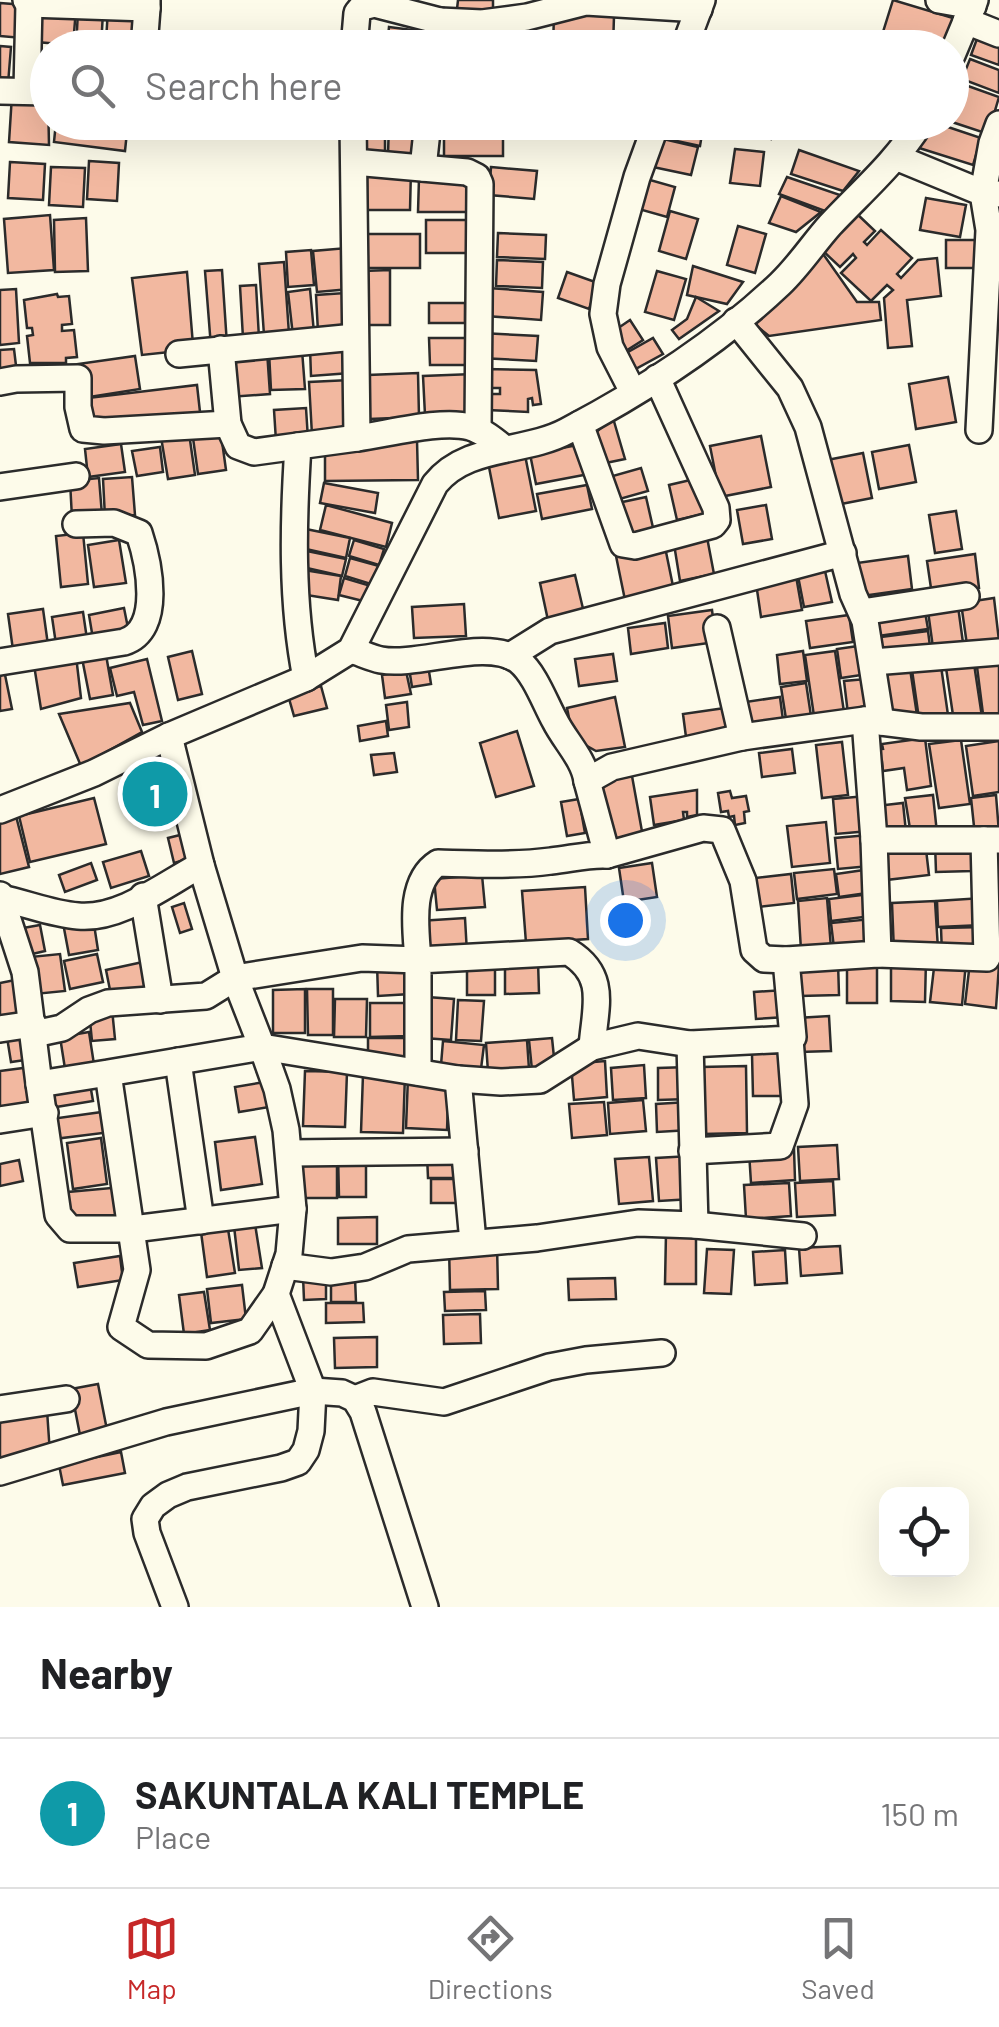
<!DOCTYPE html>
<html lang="en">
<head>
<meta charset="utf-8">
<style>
	body { margin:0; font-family:Barlow,sans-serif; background:#f2f2f2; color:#202124 }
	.controls { position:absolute; right:30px; bottom:30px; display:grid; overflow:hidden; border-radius:20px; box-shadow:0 10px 40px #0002 }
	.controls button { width:90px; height:90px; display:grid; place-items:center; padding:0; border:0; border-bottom:2px solid #e0e0e0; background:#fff; color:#202124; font:50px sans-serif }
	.you { position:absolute; left:625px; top:920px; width:35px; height:35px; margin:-25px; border:8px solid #fff; border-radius:50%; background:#1a73e8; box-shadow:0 0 0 15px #1a73e833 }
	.badge { display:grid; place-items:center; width:65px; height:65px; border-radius:50%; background:#c62828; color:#fff; font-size:32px; font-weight:700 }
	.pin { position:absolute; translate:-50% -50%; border:5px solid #fff; box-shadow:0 2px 10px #0006 }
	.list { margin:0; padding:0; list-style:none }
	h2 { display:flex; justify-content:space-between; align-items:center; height:130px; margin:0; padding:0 40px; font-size:42px }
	h2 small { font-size:32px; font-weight:400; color:#757577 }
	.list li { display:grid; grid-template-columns:65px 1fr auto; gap:30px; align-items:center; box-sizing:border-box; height:150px; padding:0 40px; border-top:2px solid #e0e0e0 }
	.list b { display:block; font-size:38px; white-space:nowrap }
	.list p { margin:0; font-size:32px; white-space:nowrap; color:#757577 }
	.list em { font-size:32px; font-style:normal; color:#757577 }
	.icon { flex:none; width:55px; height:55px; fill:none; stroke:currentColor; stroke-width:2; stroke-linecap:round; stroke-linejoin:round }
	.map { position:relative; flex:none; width:999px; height:1607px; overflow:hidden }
	.search { position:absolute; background:#fff; box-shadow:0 10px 40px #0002; left:30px; right:30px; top:30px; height:110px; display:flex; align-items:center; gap:25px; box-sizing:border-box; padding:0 35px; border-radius:55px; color:#757577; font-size:38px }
	.sheet { height:280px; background:#fff }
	nav { display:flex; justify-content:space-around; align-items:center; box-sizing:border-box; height:140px; border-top:2px solid #e0e0e0; background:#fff; font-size:28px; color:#757577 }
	nav a { display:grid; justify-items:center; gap:5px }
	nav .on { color:#c62828 }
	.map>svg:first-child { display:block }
	.building { fill:#f2b8a0; stroke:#2b2b2b; stroke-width:2.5 }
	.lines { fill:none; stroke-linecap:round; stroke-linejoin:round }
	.minor-casing { stroke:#2b2b2b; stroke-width:30 }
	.minor { stroke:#fdfbea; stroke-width:25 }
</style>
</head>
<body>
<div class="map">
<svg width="999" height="1607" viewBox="0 0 999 1607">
	<rect width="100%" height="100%" fill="#fdfbea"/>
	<!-- building -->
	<g class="building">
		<polygon points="458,0 493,0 493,12 457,9"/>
		<polygon points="893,0 953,18 944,48 878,48"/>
		<polygon points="0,3 25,5 22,38 0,36"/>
		<polygon points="39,6 76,9 73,45 36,42"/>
		<polygon points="108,9 138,11 136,43 106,41"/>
		<polygon points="78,11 103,12 101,48 76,48"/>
		<polygon points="554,14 614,16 613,48 553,48"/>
		<polygon points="443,24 477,29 474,48 440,48"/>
		<polygon points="504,24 528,25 527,48 503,48"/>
		<polygon points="389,27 428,32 426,48 387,48"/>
		<polygon points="981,28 999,35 999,65 971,55"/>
		<polygon points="0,46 11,47 8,84 0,84"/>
		<polygon points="970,59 999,70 999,93 962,79"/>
		<polygon points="954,81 999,97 988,134 952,122"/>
		<polygon points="12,95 48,97 49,145 9,142"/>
		<polygon points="56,122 128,122 125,151 54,142"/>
		<polygon points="358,122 385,122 385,153 358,154"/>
		<polygon points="389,122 418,122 417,157 388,155"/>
		<rect x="444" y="122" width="59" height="34"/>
		<polygon points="662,122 704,122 700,146 658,137"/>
		<polygon points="751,122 776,122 771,139 748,133"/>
		<polygon points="933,122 981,138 973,165 916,147"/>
		<polygon points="659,138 698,147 691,175 653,167"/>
		<polygon points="735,149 764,152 760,186 730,183"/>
		<polygon points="799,150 859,171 843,191 791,174"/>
		<polygon points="89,161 119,163 117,201 87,199"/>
		<polygon points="10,162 45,164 43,200 8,198"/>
		<polygon points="51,167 85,168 83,207 49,205"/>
		<polygon points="491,167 537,171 534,199 489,195"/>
		<polygon points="367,169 411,169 410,210 367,210"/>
		<polygon points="787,177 840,195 825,211 779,194"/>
		<polygon points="419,178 467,178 467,212 418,212"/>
		<polygon points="643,178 675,187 667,217 635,208"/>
		<polygon points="781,196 821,212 796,232 769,223"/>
		<polygon points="926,198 966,205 960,237 920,230"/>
		<polygon points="670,211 698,219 686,259 659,251"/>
		<polygon points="856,213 875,231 864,242 867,245 881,230 912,258 897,274 901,278 918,260 937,258 941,296 907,300 912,346 888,348 884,298 893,290 887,285 871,301 841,273 856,258 853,254 840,267 822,250"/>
		<polygon points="50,215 54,270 8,273 4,219"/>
		<polygon points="86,218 88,271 55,272 54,220"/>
		<rect x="426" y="220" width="45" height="33"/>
		<polygon points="738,226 766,234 755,273 727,265"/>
		<polygon points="498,233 546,235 545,259 497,257"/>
		<rect x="365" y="234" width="55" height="34"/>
		<polygon points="946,240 982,240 983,268 946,268"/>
		<polygon points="347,248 350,289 317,292 313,251"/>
		<polygon points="311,250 314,285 288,287 286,252"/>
		<polygon points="821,251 857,302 879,302 881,320 769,336 753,323"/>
		<polygon points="497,260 543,262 542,288 496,286"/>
		<polygon points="284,262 289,334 264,335 259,264"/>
		<polygon points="693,266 743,282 727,304 687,295"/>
		<polygon points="222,270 227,345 211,347 205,271"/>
		<polygon points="390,270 390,325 363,325 363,271"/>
		<polygon points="657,271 686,279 674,320 645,312"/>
		<polygon points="187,272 193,345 188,350 142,355 132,278"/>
		<polygon points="567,272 598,283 589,309 558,298"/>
		<polygon points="256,285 259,338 243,338 240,286"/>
		<polygon points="488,288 543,292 541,320 486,316"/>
		<polygon points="16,289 19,343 0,345 0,290"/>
		<polygon points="310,289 314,333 293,336 288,292"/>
		<polygon points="345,293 347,330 318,332 316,295"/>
		<polygon points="57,294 58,297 69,296 72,324 62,325 62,331 74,330 77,357 66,358 66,363 30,363 27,336 33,335 32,328 27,328 24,300"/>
		<polygon points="696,297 719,311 679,339 672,330 687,319"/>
		<rect x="429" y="303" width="36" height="20"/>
		<polygon points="630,320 643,340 621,354 608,335"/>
		<polygon points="481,333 538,336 536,361 480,358"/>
		<polygon points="429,338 469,338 469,365 430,365"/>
		<polygon points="653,338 663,354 630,372 621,356"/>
		<polygon points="348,345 350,373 311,376 310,348"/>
		<polygon points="14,349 17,374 0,377 0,350"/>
		<polygon points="302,350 305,389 271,390 269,352"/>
		<polygon points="267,351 270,394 229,397 226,355"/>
		<polygon points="135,356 140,389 83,398 78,364"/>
		<polygon points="485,369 536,370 541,404 533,405 532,398 528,399 528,412 487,410 486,394 500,394 500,388 486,388"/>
		<polygon points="418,373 419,417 369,419 368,375"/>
		<polygon points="473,374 474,414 425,415 423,376"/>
		<polygon points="948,377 956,422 916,429 909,384"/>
		<polygon points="350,380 353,433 312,435 309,382"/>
		<polygon points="197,385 200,412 92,425 88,398"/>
		<polygon points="306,408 308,439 276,441 274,410"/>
		<polygon points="613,418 625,459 596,465 589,438"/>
		<polygon points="189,433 195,475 168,479 161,437"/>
		<polygon points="221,434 226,470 198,474 193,438"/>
		<polygon points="761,436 771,487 720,497 710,446"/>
		<polygon points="417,440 418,480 325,481 325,442"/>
		<polygon points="121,444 125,472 88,477 85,449"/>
		<polygon points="583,444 589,474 536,484 530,454"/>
		<polygon points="909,445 916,482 879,489 872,452"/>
		<polygon points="160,447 163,472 137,476 132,451"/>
		<polygon points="863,453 872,498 836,505 827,460"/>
		<polygon points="525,455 536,511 499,518 488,462"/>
		<polygon points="641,468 648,491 609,502 602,479"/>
		<polygon points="132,477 135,515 105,517 103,479"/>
		<polygon points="99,478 102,515 72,518 70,481"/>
		<polygon points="699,478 708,513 677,520 669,485"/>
		<polygon points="324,483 378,493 375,513 320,503"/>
		<polygon points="587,485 592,509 542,519 537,494"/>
		<polygon points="646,497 654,532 621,539 613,504"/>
		<polygon points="326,505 392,523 386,547 320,530"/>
		<polygon points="766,505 772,539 743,544 737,510"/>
		<polygon points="956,511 962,549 935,553 929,515"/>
		<polygon points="301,528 350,538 346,558 297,547"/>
		<polygon points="706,532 714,574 680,581 673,538"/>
		<polygon points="83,533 88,584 61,587 56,536"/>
		<polygon points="119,540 126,583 94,587 88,545"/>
		<polygon points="354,540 384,549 379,565 349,556"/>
		<polygon points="665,547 674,591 625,600 616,556"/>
		<polygon points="302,550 346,559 342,576 298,566"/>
		<polygon points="975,554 979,588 932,595 927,561"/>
		<polygon points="908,556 912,589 862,596 857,563"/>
		<polygon points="350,558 379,566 374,585 345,576"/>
		<polygon points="304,570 341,576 338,600 300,594"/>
		<polygon points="825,571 832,602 804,607 798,576"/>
		<polygon points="575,575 585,617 549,625 540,583"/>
		<polygon points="796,576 802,610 761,617 756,583"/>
		<polygon points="344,578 371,586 367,602 339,595"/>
		<polygon points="994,598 999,641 967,645 961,603"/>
		<polygon points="957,599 964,650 934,655 927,604"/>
		<polygon points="464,604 466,636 414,638 412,607"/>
		<polygon points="924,606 928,629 871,637 867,614"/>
		<polygon points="124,608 130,638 94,645 89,615"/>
		<polygon points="43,609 48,645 13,650 8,614"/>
		<polygon points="712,610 716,642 672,648 668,616"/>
		<polygon points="83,612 88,646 57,651 52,617"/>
		<polygon points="849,615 853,642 810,648 806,621"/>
		<polygon points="665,623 668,648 631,654 628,628"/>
		<polygon points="928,631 931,654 876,662 873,638"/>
		<polygon points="865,645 868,674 841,678 837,649"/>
		<polygon points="105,649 113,695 90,699 81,653"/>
		<polygon points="192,651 202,694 178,700 168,657"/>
		<polygon points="803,651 807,681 780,684 777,655"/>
		<polygon points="835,651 844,712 814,716 805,655"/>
		<polygon points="613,654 617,681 579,686 575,659"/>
		<polygon points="999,655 999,720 984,722 976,659"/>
		<polygon points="76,656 81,698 41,709 34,665"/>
		<polygon points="973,657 982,717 954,722 945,661"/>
		<polygon points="147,659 162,721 143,725 134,692 117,696 110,668"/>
		<polygon points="940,659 948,715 919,719 911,663"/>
		<polygon points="909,662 917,715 886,719 878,666"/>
		<polygon points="0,665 3,665 12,709 0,711"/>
		<polygon points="428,665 431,684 412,687 409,668"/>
		<polygon points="406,671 411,694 385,698 382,675"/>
		<polygon points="866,679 870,711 848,714 844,681"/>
		<polygon points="806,683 811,716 786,719 781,687"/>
		<polygon points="321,686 327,708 294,716 288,695"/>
		<polygon points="615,697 625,747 596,751 580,742 571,728 567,708"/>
		<polygon points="780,697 783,720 742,725 739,703"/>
		<polygon points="407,702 409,727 389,730 386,705"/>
		<polygon points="130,703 142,732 81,766 59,714"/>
		<polygon points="732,707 735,730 686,737 683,714"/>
		<polygon points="386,721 388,736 360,741 358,726"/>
		<polygon points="517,731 534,786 496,797 480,743"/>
		<polygon points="925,738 931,786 907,790 904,768 883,771 882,762 874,763 872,750 883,749 882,744"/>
		<polygon points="961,740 970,804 939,808 929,744"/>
		<polygon points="999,741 999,792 973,796 966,746"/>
		<polygon points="842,742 848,795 822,798 816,745"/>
		<polygon points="792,749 795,773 762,777 759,753"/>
		<polygon points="394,753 397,772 374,775 371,755"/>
		<polygon points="158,761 178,823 152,829 133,766"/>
		<polygon points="632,776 643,837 611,843 600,782"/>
		<polygon points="697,790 697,815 687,817 687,812 683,812 684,820 654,825 650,797"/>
		<polygon points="730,791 732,798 746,796 749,811 744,812 745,823 735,825 734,816 729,817 728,811 721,812 718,793"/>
		<polygon points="933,795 937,833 911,835 905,798"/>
		<polygon points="996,795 999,833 975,836 971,798"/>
		<polygon points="866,796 869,831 836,834 833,799"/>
		<polygon points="94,798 106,844 30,862 19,816"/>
		<polygon points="579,799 585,833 567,836 561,802"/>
		<polygon points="903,803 906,832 879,835 876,806"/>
		<polygon points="16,816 29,867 0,874 0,821"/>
		<polygon points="826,822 830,863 792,867 787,826"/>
		<polygon points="188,833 195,857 174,863 168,838"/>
		<polygon points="868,835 870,866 838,869 835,838"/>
		<polygon points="925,841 929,875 886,880 882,846"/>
		<polygon points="972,842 972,871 936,872 935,843"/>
		<polygon points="141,851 149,876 111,888 103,862"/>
		<polygon points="91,863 97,880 65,892 59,875"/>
		<polygon points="652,863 657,897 624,902 619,868"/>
		<polygon points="834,869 837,894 797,899 794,873"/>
		<polygon points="864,870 867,893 839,897 836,874"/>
		<polygon points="791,874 794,903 758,907 755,878"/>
		<polygon points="482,875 485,907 437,910 434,879"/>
		<polygon points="585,887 588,939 526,943 522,891"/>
		<polygon points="870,894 872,916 831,921 829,899"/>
		<polygon points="827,898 831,948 801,950 798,901"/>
		<polygon points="982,898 983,925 938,927 937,901"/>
		<polygon points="935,901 938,949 894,952 892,903"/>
		<polygon points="184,903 192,929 180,933 172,907"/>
		<polygon points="93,918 98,950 69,955 63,923"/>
		<polygon points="465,918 467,953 421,956 419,921"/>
		<polygon points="871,919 874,944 834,948 831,923"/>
		<polygon points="40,925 45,951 28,955 23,928"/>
		<polygon points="984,927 984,953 942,954 941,928"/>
		<polygon points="60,954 65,991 35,994 30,957"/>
		<polygon points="97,954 103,982 70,989 64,961"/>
		<rect x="467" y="959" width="28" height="36"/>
		<polygon points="891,959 926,959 925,1002 891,1001"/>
		<polygon points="935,959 966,962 962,1005 930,1002"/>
		<polygon points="152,960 158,985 111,995 106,970"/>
		<polygon points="408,961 410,994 378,996 377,963"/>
		<polygon points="538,961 539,993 505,994 505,962"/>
		<polygon points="838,962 839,995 800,996 799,963"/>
		<polygon points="970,962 999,965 996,1008 965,1004"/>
		<rect x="847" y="963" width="30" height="40"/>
		<polygon points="20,979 28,1019 0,1024 0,983"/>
		<polygon points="305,989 305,1033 273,1033 273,990"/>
		<polygon points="307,989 333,989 333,1035 308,1035"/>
		<polygon points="784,990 786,1017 756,1019 754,992"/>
		<polygon points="427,997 454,999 451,1040 424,1038"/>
		<polygon points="335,999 367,999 366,1037 334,1037"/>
		<polygon points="458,1000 484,1001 481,1041 456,1040"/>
		<polygon points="370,1003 408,1003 409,1036 370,1037"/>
		<polygon points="112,1009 115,1039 92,1041 89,1011"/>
		<polygon points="829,1016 831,1051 799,1052 797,1018"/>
		<polygon points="27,1027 32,1059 11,1062 6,1031"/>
		<polygon points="89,1032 95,1071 66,1075 60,1037"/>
		<rect x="368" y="1038" width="37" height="20"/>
		<polygon points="552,1038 555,1067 532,1070 529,1040"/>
		<polygon points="527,1040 529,1069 488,1072 486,1043"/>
		<polygon points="443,1041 484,1045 481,1069 441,1065"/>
		<polygon points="788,1053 789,1096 753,1096 752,1054"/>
		<polygon points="605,1061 607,1097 574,1100 571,1064"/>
		<polygon points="644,1065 646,1098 613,1100 611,1068"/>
		<polygon points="746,1066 747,1133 702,1134 701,1067"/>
		<polygon points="31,1067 36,1105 0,1109 0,1071"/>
		<polygon points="689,1067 689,1099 658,1100 658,1068"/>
		<polygon points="305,1071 347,1072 345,1127 303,1126"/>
		<polygon points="363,1074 405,1075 403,1133 361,1132"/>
		<polygon points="408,1077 449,1078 447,1130 406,1128"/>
		<polygon points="89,1078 93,1101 50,1108 46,1086"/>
		<polygon points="271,1081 275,1106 239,1112 235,1087"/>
		<polygon points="643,1100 646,1131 610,1134 608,1103"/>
		<polygon points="604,1102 607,1135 572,1138 569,1104"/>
		<polygon points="688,1102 690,1130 657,1132 656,1104"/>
		<polygon points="109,1111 111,1132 54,1139 51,1119"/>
		<polygon points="255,1137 262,1184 221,1190 215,1142"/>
		<polygon points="101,1138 107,1184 73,1189 67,1143"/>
		<polygon points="837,1145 839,1179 800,1181 798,1147"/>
		<polygon points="794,1149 795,1180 751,1183 749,1152"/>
		<polygon points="299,1153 337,1153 337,1198 298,1198"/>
		<polygon points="338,1155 366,1155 366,1197 339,1197"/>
		<polygon points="427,1155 457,1155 458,1178 428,1178"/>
		<polygon points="690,1156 692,1199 659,1201 656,1158"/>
		<polygon points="649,1157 653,1201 619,1204 615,1159"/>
		<polygon points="19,1160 23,1181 0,1186 0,1164"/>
		<rect x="431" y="1179" width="31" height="24"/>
		<polygon points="833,1181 835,1215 797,1217 795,1183"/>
		<polygon points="789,1183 791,1216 746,1219 744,1185"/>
		<polygon points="122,1187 125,1216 71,1222 68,1192"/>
		<polygon points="377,1217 377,1244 338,1244 338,1218"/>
		<polygon points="255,1224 262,1268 239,1270 234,1226"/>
		<polygon points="228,1229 235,1273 207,1277 201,1232"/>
		<polygon points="666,1233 696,1233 696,1284 665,1284"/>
		<polygon points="497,1245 498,1289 450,1290 449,1246"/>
		<polygon points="840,1246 842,1273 801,1276 799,1248"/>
		<polygon points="707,1249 734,1250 731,1294 704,1293"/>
		<polygon points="785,1250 787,1283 755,1285 753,1252"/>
		<polygon points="120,1256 123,1280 78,1287 74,1263"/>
		<polygon points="326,1275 326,1299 304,1300 303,1276"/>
		<polygon points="331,1278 355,1278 356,1302 331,1302"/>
		<polygon points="615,1278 616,1299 569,1300 568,1279"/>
		<polygon points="242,1285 246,1319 211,1323 207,1289"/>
		<polygon points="485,1291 486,1310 445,1311 444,1292"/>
		<polygon points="204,1292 210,1330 184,1334 179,1295"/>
		<polygon points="326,1303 363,1303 364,1322 326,1323"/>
		<polygon points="480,1314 481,1343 444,1344 443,1315"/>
		<polygon points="377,1337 377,1367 335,1368 334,1338"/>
		<polygon points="98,1384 107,1430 80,1435 71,1389"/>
		<polygon points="47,1410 50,1454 0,1458 0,1414"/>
		<polygon points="121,1452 125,1473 63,1485 59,1465"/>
	</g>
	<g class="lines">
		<!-- minor casing -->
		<g class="minor-casing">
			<g id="minor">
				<polyline points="26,0 29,4 147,8 147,0"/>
				<polyline points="939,0 973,6"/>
				<polyline points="966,21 999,34"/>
				<polyline points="144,48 147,8"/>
				<polyline points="354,48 357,13 362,7 374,4 440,21 482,23 527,17 586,2 699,9"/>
				<polyline points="437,48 440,21"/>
				<polyline points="684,48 702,0"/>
				<polyline points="952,55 975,0"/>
				<polyline points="27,90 29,4"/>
				<polyline points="0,91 48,92"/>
				<path d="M 353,122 L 357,438 C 388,434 441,419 470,427 C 483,431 494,440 505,449"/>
				<polyline points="898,158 983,193 989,230 979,430"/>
				<polyline points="354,162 467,172 477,177 480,184 478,430"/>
				<polyline points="423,168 428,122"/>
				<polyline points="997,194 983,193 992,143 999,124"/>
				<polyline points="736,321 790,388 808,427 853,594 865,621 881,722"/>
				<polyline points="221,349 228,424 238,446 254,452 298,446"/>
				<polyline points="179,354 355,337"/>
				<polyline points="0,382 16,379 78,378 78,407 83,429 104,431 228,424"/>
				<polyline points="633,392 610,347 603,314 607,284 637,177 657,122"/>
				<polyline points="580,424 623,544 635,546 713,525 717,520 716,508 657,378"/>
				<polyline points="0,487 76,476"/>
				<polyline points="862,612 966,596"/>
				<polyline points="717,628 742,737"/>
				<path d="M 351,650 C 361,653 371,658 381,660 C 419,667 487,637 519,661 C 535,674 545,703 555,721 C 565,741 584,759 587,781 L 612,767 L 742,737 L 865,720 L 921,727 L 999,727"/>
				<polyline points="510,656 550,631 843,553"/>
				<path d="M 0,662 L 124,642 C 163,630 149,563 139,533 L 114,523 L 76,524"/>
				<polyline points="873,662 999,652"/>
				<path d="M 306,678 C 291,602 293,523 298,446 L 357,438"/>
				<polyline points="169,736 201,865 235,978 262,1047 458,1079 501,1082 540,1080 592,1047 638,1036 690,1044 790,1039 793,1037 786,960 878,954 874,840 865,720"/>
				<path d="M 0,810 L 94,773 L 169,736 L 306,678 L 351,650 L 435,484 C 467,444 524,454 567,431 C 643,391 718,343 780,284 C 799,266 813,244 830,225 C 863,190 895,163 921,122"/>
				<polyline points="874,840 999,840"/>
				<polyline points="607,855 703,828 722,830 743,881 754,950 764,959 786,960"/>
				<polyline points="0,895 25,972 39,1084 108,1073 137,1270 121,1327 148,1345 206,1346 250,1331 276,1294 289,1254 293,1209 286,1130 277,1089 262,1047 108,1073"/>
				<polyline points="143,896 160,1000"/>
				<path d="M 0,898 C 26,903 51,914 78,916 C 120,920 165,884 201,865"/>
				<polyline points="878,954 987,958 984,840"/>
				<polyline points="0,1029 33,1024"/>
				<path d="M 34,1034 L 62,1028 L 89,1010 L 108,1003 L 206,996 L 235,978 L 362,958 L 418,960 C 416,930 408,882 438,863 C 476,864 514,866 551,861 C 571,859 587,854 607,855 L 587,781"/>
				<polyline points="178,1061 201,1221"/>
				<path d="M 418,1072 L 418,960 L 569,952 C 608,976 595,1007 592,1047"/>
				<polyline points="458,1079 473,1242"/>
				<polyline points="39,1084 58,1215 70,1229 133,1229 293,1209"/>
				<polyline points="0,1120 45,1113"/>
				<polyline points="692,1151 780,1146 795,1104 790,1039"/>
				<polyline points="290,1153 465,1151"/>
				<polyline points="695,1225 803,1236"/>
				<polyline points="285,1266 331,1272 365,1267 408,1249 537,1238 638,1223 695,1225 690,1044"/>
				<polyline points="355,1399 373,1392 444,1402 549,1367 586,1360 662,1353"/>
				<polyline points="0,1409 66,1399"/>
				<polyline points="0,1472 166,1422 313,1391 342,1393 355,1399 363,1412 425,1607"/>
				<polyline points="175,1607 147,1533 145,1519 153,1506 168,1495 187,1487 281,1468 298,1462 306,1450 311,1431 313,1391 276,1294"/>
			</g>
		</g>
		<!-- minor -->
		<use href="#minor" class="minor"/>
	</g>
</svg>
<div class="controls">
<button><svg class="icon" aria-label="locate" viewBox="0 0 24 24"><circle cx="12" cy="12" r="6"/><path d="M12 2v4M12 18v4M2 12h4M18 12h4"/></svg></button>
</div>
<div class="you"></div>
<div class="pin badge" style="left:155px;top:794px;background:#0f9aa8">1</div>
<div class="search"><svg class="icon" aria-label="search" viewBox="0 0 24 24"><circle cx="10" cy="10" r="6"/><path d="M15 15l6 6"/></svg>Search here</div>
</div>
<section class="sheet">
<h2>Nearby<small></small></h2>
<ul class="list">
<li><span class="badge" style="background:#0f9aa8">1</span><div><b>SAKUNTALA KALI TEMPLE</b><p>Place</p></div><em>150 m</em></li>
</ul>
</section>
<nav>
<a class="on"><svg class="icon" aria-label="map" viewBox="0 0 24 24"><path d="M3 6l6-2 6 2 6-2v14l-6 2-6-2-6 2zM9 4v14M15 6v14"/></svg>Map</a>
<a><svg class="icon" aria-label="directions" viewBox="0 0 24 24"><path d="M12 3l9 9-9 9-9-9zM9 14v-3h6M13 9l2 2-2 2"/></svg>Directions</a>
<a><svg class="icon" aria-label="saved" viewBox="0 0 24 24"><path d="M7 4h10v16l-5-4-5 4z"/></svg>Saved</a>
</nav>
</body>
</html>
